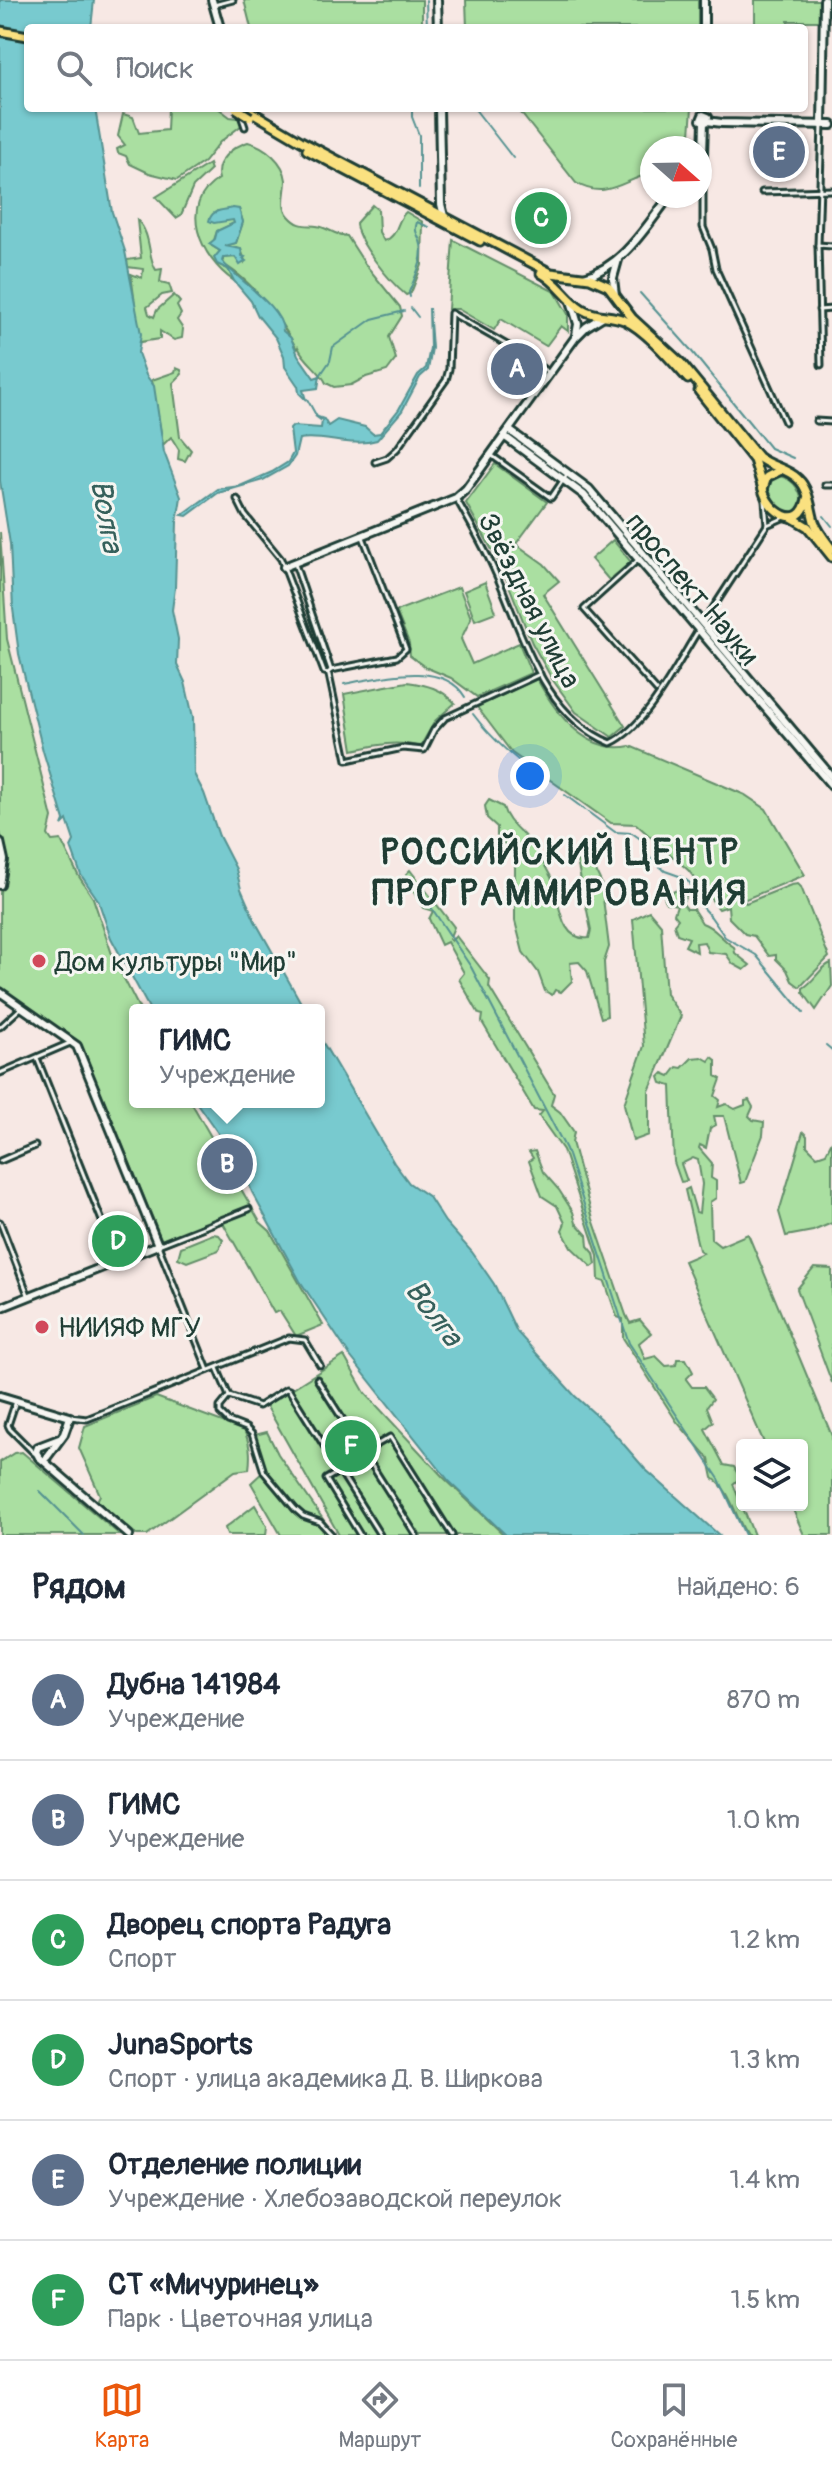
<!DOCTYPE html>
<html lang="ru">
<head>
<meta charset="utf-8">
<style>
	body { margin:0; font-family:Pangolin,sans-serif; background:#f2f2f3; color:#1f2937 }
	.controls { position:absolute; right:24px; bottom:24px; display:grid; overflow:hidden; border-radius:8px; box-shadow:0 2px 6px #0004 }
	.controls button { width:72px; height:72px; display:grid; place-items:center; padding:0; border:0; border-bottom:2px solid #e0e1e3; background:#fff; color:#1f2937; font:40px sans-serif }
	.compass { position:absolute; left:640px; top:136px; width:72px; height:72px; border-radius:50%; background:#fff; box-shadow:0 2px 6px #0004; rotate:110deg }
	.you { position:absolute; left:530px; top:776px; width:28px; height:28px; margin:-20px; border:6px solid #fff; border-radius:50%; background:#1a73e8; box-shadow:0 0 0 12px #1a73e833 }
	.badge { display:grid; place-items:center; width:52px; height:52px; border-radius:50%; background:#ea580c; color:#fff; font-size:26px; font-weight:700 }
	.pin { position:absolute; translate:-50% -50%; border:4px solid #fff; box-shadow:0 2px 8px #0006 }
	.popup { position:absolute; left:129px; top:1004px; width:196px; height:104px; box-sizing:border-box; display:grid; place-content:center; border-radius:8px; background:#fff; filter:drop-shadow(0 2px 6px #0005); font-size:26px; white-space:nowrap; color:#747a83 }
	.popup b { font-size:30px; color:#1f2937 }
	.popup::after { content:''; position:absolute; left:50%; top:100%; margin-left:-16px; border:16px solid transparent; border-top-color:#fff }
	.list { margin:0; padding:0; list-style:none }
	h2 { display:flex; justify-content:space-between; align-items:center; height:104px; margin:0; padding:0 32px; font-size:34px }
	h2 small { font-size:26px; font-weight:400; color:#747a83 }
	.list li { display:grid; grid-template-columns:52px 1fr auto; gap:24px; align-items:center; box-sizing:border-box; height:120px; padding:0 32px; border-top:2px solid #e0e1e3 }
	.list b { display:block; font-size:30px; white-space:nowrap }
	.list p { margin:0; font-size:26px; white-space:nowrap; color:#747a83 }
	.list em { font-size:26px; font-style:normal; color:#747a83 }
	.icon { flex:none; width:44px; height:44px; fill:none; stroke:currentColor; stroke-width:2; stroke-linecap:round; stroke-linejoin:round }
	.map { position:relative; flex:none; width:832px; height:1535px; overflow:hidden }
	.search { position:absolute; background:#fff; box-shadow:0 2px 6px #0004; left:24px; right:24px; top:24px; height:88px; display:flex; align-items:center; gap:20px; box-sizing:border-box; padding:0 28px; border-radius:8px; color:#747a83; font-size:30px }
	.sheet { height:824px; background:#fff }
	nav { display:flex; justify-content:space-around; align-items:center; box-sizing:border-box; height:112px; border-top:2px solid #e0e1e3; background:#fff; font-size:22px; color:#747a83 }
	nav a { display:grid; justify-items:center; gap:4px }
	nav .on { color:#ea580c }
	.map>svg:first-child { display:block }
	.green { fill:#aadfa1; stroke:#648e6a; stroke-width:2 }
	.water { fill:#78cacf; stroke:#549291; stroke-width:2 }
	.lines { fill:none; stroke-linecap:round; stroke-linejoin:round }
	.stream { stroke:#549291; stroke-width:2 }
	.street-casing { stroke:#1f3d34; stroke-width:9 }
	.secondary-casing { stroke:#1f3d34; stroke-width:12 }
	.primary-casing { stroke:#1f3d34; stroke-width:13 }
	.street { stroke:#f6f6f2; stroke-width:3 }
	.secondary { stroke:#f6f6f2; stroke-width:6 }
	.primary { stroke:#fae180; stroke-width:7 }
	.primary-bridge-casing { stroke:#1f3d34; stroke-width:13; stroke-linecap:butt }
	.primary-bridge { stroke:#fae180; stroke-width:7 }
	.poi-dot { fill:#d1495b; stroke:#f6f6f2; stroke-width:3 }
	.labels { text-anchor:middle; stroke-width:6; stroke-linejoin:round; paint-order:stroke }
	.street-label { font-size:28px; fill:#1f3d34; stroke:#f6f6f2 }
	.poi-label { font-size:28px; fill:#1f3d34; stroke:#f6f6f2; text-anchor:start }
	.water-label { font-size:30px; font-style:italic; fill:#35605b; stroke:#f6f6f2 }
	.district-label { font-size:36px; font-weight:bold; letter-spacing:2px; fill:#1f3d34; stroke:#f6f6f2 }
</style>
</head>
<body>
<div class="map">
<svg width="832" height="1535" viewBox="0 0 832 1535">
	<rect width="100%" height="100%" fill="#f7e8e4"/>
	<filter id="ink" filterUnits="userSpaceOnUse"><feTurbulence type="fractalNoise" baseFrequency=".0125" numOctaves="2"/><feDisplacementMap in="SourceGraphic" scale="16" xChannelSelector="R" yChannelSelector="G"/><feConvolveMatrix kernelMatrix="1 2 1 2 8 2 1 2 1" color-interpolation-filters="sRGB"/></filter>
	<g filter="url(#ink)">
		<!-- green -->
		<g class="green">
			<polygon points="244,0 422,0 422,28 251,28"/>
			<polygon points="466,0 698,0 698,28 467,28"/>
			<polygon points="755,0 819,0 819,21 788,21 788,28 755,28"/>
			<polygon points="168,108 218,108 230,117 238,118 242,125 220,142 204,162 177,180 149,173 130,164 126,156 118,153 117,149 125,145 118,136 123,114 133,117 139,133 167,130"/>
			<path d="M 517,108 L 692,108 L 689,148 L 652,148 L 652,173 C 623,180 606,201 576,183 Z"/>
			<path d="M 248,142 C 265,146 284,162 286,180 C 286,193 280,206 289,216 C 302,231 311,222 324,228 C 332,231 336,235 347,236 L 365,264 L 400,307 L 402,316 L 389,337 L 396,359 L 387,371 L 366,377 L 351,385 L 334,387 L 326,383 C 321,371 305,362 298,347 L 297,349 C 281,321 253,281 224,265 L 223,258 L 235,257 L 244,263 L 245,261 L 241,249 L 225,246 L 236,243 L 243,222 L 239,209 L 218,211 L 226,220 L 233,220 L 235,223 L 217,231 L 212,246 L 220,251 L 217,264 L 228,269 L 234,281 C 200,258 177,204 219,179 C 214,162 231,147 248,142 Z"/>
			<polygon points="209,164 211,170 193,187 181,215 176,218 156,197"/>
			<path d="M 372,205 L 378,210 L 379,232 L 384,241 C 399,236 396,220 406,212 L 423,222 L 422,265 L 411,293 L 406,295 C 391,283 356,241 356,223 Z"/>
			<path d="M 137,220 C 152,234 147,256 156,270 L 162,269 L 160,282 L 169,284 L 172,293 L 162,295 L 147,307 L 149,314 L 154,317 L 157,310 L 174,295 L 180,302 L 177,306 L 181,314 L 177,320 L 183,329 L 182,338 L 174,340 L 160,331 L 160,339 L 140,342 L 131,274 L 142,278 L 143,269 L 128,267 L 127,260 L 141,258 Z"/>
			<polygon points="453,240 555,292 568,314 568,331 561,326 546,346 501,319 494,330 458,309 448,309"/>
			<polygon points="176,368 181,370 182,374 173,383 180,437 191,450 185,461 178,459 179,450 171,437 163,445 152,380 175,372"/>
			<polygon points="495,464 547,502 516,544 544,564 559,581 543,594 625,726 612,737 576,712 552,679 532,643 502,568 466,503"/>
			<path d="M 776,476 C 791,476 800,488 802,503 L 796,511 C 779,514 770,500 768,484 Z"/>
			<path d="M 0,532 L 7,639 L 52,818 L 48,835 L 52,841 L 61,840 L 78,875 L 93,898 L 113,957 L 140,1010 L 135,1010 L 135,1102 L 191,1102 L 260,1222 L 270,1231 L 323,1325 L 296,1336 L 280,1311 L 274,1313 L 223,1223 L 164,1246 L 81,1044 L 14,1000 L 0,987 C 0,956 0,923 0,893 C 4,863 9,864 0,832 Z"/>
			<polygon points="613,540 631,562 609,580 591,559"/>
			<polygon points="485,582 496,612 475,620 464,591"/>
			<polygon points="459,587 471,618 461,639 472,664 519,643 531,673 477,697 451,678 425,667 410,656 409,643 396,611"/>
			<path d="M 537,679 C 556,714 586,755 630,746 L 745,795 L 766,809 L 805,875 L 743,900 L 746,903 L 791,885 L 798,884 L 801,887 L 829,957 L 800,987 L 792,981 L 787,970 L 776,959 L 776,955 L 769,956 L 754,936 L 745,934 L 729,918 L 728,906 L 719,909 L 688,870 L 636,824 L 611,823 L 512,753 L 477,707 Z"/>
			<path d="M 407,682 C 427,685 441,688 455,703 L 435,721 L 420,747 C 397,740 376,745 353,750 L 344,694 Z"/>
			<path d="M 489,800 L 503,807 C 507,823 522,831 532,845 C 539,855 546,867 551,877 C 560,898 558,942 589,938 L 591,930 L 577,861 L 583,856 L 591,861 L 601,882 L 609,947 L 604,962 L 607,1016 L 601,1018 L 587,971 L 579,962 L 570,963 L 572,981 L 561,992 L 555,990 L 552,995 L 545,991 L 538,972 L 523,952 L 515,921 L 515,855 L 497,836 L 497,827 L 487,818 L 485,806 Z"/>
			<path d="M 410,870 L 454,927 L 449,939 L 451,941 L 456,936 L 490,980 L 489,987 L 554,1094 L 551,1105 L 560,1112 L 574,1132 L 572,1142 L 593,1219 L 626,1315 L 630,1323 L 640,1320 L 651,1333 L 639,1343 L 645,1359 L 656,1356 L 666,1366 L 676,1365 L 677,1359 L 686,1359 L 693,1372 L 686,1379 L 692,1387 L 704,1387 L 713,1399 L 707,1407 L 713,1422 L 705,1429 L 724,1465 L 734,1467 L 740,1478 L 733,1484 L 754,1535 L 747,1535 C 734,1515 732,1492 713,1478 L 709,1459 L 677,1422 L 623,1338 L 623,1319 L 617,1317 L 605,1282 L 599,1280 L 598,1256 L 563,1150 L 539,1116 L 543,1111 L 534,1110 L 482,1022 L 483,1015 L 479,1014 L 459,979 L 464,973 L 447,942 L 441,945 L 429,919 L 433,911 L 423,908 L 412,889 L 413,883 L 406,874 Z"/>
			<path d="M 677,890 L 686,896 L 682,903 L 687,909 L 693,909 L 702,923 C 715,927 722,940 734,947 L 735,953 L 750,965 L 744,970 L 733,964 L 726,954 L 708,952 L 704,942 L 696,943 L 697,952 L 685,946 L 689,938 L 677,934 L 674,924 L 678,919 L 674,914 L 677,905 L 666,903 L 664,896 Z"/>
			<polygon points="649,911 661,925 666,994 681,1016 649,1091 649,1135 633,1141 624,1104 644,1046 633,919"/>
			<path d="M 831,963 L 832,986 L 816,1010 L 803,992 L 803,988 C 815,981 819,968 831,963 Z"/>
			<polygon points="702,1057 709,1061 712,1057 716,1060 716,1076 721,1079 715,1096 720,1100 718,1107 726,1104 735,1109 745,1105 745,1101 749,1100 753,1107 749,1116 753,1120 764,1122 763,1135 745,1182 741,1183 724,1116 714,1116 716,1125 710,1128 706,1148 700,1145 699,1148 712,1163 711,1178 716,1181 716,1198 710,1202 711,1239 720,1246 748,1234 832,1436 832,1535 804,1535 791,1505 802,1505 802,1445 765,1445 684,1261 703,1253 699,1250 685,1190 689,1188 696,1212 699,1213 702,1184 698,1160 693,1158 681,1164 687,1181 681,1182 674,1162 671,1086 661,1083 659,1077 663,1073 670,1076 677,1067 682,1068 692,1058"/>
			<polygon points="803,1132 807,1136 807,1146 817,1156 826,1153 832,1141 832,1223 813,1231 786,1236 779,1212"/>
			<polygon points="535,1151 543,1172 559,1190 573,1212 576,1223 587,1235 588,1246 594,1253 596,1264 592,1267 571,1247 562,1230 565,1223 557,1206 542,1196 529,1161 533,1158 529,1152"/>
			<polygon points="213,1234 219,1235 223,1240 219,1250 187,1262 178,1258 181,1247"/>
			<polygon points="814,1268 832,1269 832,1383 797,1289"/>
			<polygon points="344,1356 365,1393 443,1477 504,1535 339,1535 266,1405"/>
			<path d="M 156,1397 L 244,1430 C 250,1444 251,1454 249,1469 L 235,1471 L 147,1535 L 137,1535 L 97,1501 L 100,1495 L 79,1448 L 85,1426 Z"/>
			<polygon points="267,1432 278,1454 334,1535 281,1535 251,1483 265,1470 255,1435"/>
			<polygon points="22,1452 120,1535 0,1535 0,1462 14,1453"/>
			<polygon points="255,1505 267,1526 266,1535 227,1535 225,1528"/>
		</g>
		<!-- water -->
		<g class="water">
			<polygon points="0,0 94,0 91,28 28,28 28,108 95,108 112,212 125,251 141,334 138,353 146,375 154,386 164,452 181,497 177,522 175,588 172,610 178,639 177,665 185,682 193,717 194,774 204,793 219,836 236,869 241,889 255,921 305,1010 150,1010 111,938 98,900 81,875 71,847 74,841 67,820 62,825 64,820 43,751 19,654 13,609 10,544 0,481"/>
			<path d="M 233,208 L 239,209 L 243,222 L 236,243 L 225,246 L 241,249 L 242,256 L 245,257 L 243,259 L 246,261 L 240,265 L 235,257 L 223,258 L 222,261 C 235,278 283,307 283,331 L 291,338 L 298,355 L 314,378 L 320,376 L 318,388 L 303,390 L 306,400 L 299,393 L 298,386 L 285,367 L 284,356 L 276,338 L 258,316 L 251,301 L 234,281 L 228,269 L 217,264 L 214,258 L 220,251 L 209,244 L 215,239 L 217,231 L 234,223 L 233,220 L 214,223 L 209,221 C 212,209 222,211 233,208 Z"/>
			<path d="M 429,308 L 432,348 L 428,370 L 420,377 L 402,411 L 377,440 C 351,448 325,435 299,439 L 295,456 L 288,466 L 263,480 L 218,493 L 187,516 L 182,515 L 218,489 L 240,486 L 272,472 L 288,462 L 293,453 L 290,429 L 293,426 L 321,428 L 322,421 L 315,416 L 324,419 L 328,426 L 337,420 L 365,427 L 373,434 L 380,433 L 399,409 L 418,375 L 426,368 L 430,348 Z"/>
			<polygon points="319,1036 394,1163 409,1183 429,1197 445,1222 472,1252 494,1284 517,1332 575,1396 606,1424 645,1469 719,1535 506,1535 449,1481 350,1356 300,1281 252,1192 242,1167 196,1102 319,1102"/>
		</g>
		<g class="lines">
			<!-- stream -->
			<g class="stream">
				<polyline points="426,0 427,28"/>
				<polyline points="412,108 412,117 419,135 419,189"/>
				<polyline points="474,108 513,158"/>
				<polyline points="640,293 689,348 770,448 793,458"/>
				<path d="M 410,297 L 409,292 C 415,277 426,257 420,241 C 417,232 414,232 417,222 L 429,227"/>
				<polyline points="411,308 418,317"/>
				<polyline points="319,377 330,361 333,347 372,319 404,311"/>
				<polyline points="307,399 317,417"/>
				<polyline points="824,516 832,526"/>
				<path d="M 344,684 C 378,678 443,659 465,697"/>
				<path d="M 473,714 C 493,741 518,761 545,781"/>
				<polyline points="565,795 615,832 632,833 642,840 650,858 665,871 682,877 690,883 697,902 711,917 725,937 756,955 804,1013"/>
				<polyline points="419,889 471,967 566,1149 629,1343 719,1479 745,1535"/>
				<polyline points="826,1045 832,1050"/>
				<polyline points="40,1491 84,1535"/>
			</g>
			<!-- street casing -->
			<g class="street-casing">
				<g id="street">
					<polyline points="214,5 233,0"/>
					<polyline points="240,112 245,127"/>
					<polyline points="703,159 703,227 712,249 716,269 785,422"/>
					<polyline points="762,192 832,190"/>
					<polyline points="818,245 832,246"/>
					<polyline points="819,310 832,309"/>
					<polyline points="821,365 818,245 822,125"/>
					<polyline points="816,421 832,422"/>
					<polyline points="491,455 551,498 568,473"/>
					<polyline points="375,462 387,458 397,449 446,380 449,369 451,313 521,353 549,373"/>
					<polyline points="825,485 832,485"/>
					<path d="M 456,498 C 470,523 485,548 496,574 C 524,636 542,715 611,743 C 647,726 676,666 698,631"/>
					<polyline points="237,499 245,515 281,559 324,672 328,673 331,670 397,657 406,649 363,537"/>
					<polyline points="765,501 767,525"/>
					<polyline points="639,559 584,609 657,691"/>
					<polyline points="295,564 331,670"/>
					<polyline points="704,622 767,525 783,518"/>
					<polyline points="329,675 347,760 403,748 424,750 434,730 445,718 540,674"/>
					<polyline points="0,1027 21,1008"/>
					<polyline points="37,1058 118,1261"/>
					<polyline points="0,1073 70,1043"/>
					<polyline points="0,1161 35,1146"/>
					<polyline points="0,1222 29,1297"/>
					<polyline points="217,1368 229,1396 259,1406 286,1389 289,1390 380,1535"/>
					<polyline points="208,1370 158,1245 249,1209"/>
					<polyline points="317,1379 416,1535"/>
					<polyline points="229,1396 220,1407 220,1413 228,1421 246,1428 252,1434 264,1472 295,1509 303,1516 320,1522 332,1535"/>
					<polyline points="16,1401 8,1425 10,1429 34,1453"/>
					<polyline points="70,1417 87,1419 289,1338 305,1340 320,1365"/>
					<polyline points="338,1467 390,1437 452,1535"/>
					<polyline points="340,1471 326,1479 360,1535"/>
				</g>
			</g>
			<!-- secondary casing -->
			<g class="secondary-casing">
				<g id="secondary">
					<polyline points="212,0 220,28"/>
					<polyline points="437,0 438,28"/>
					<polyline points="704,28 704,0"/>
					<polyline points="439,108 441,204 444,216"/>
					<polygon points="703,115 708,117 706,122 701,120"/>
					<polyline points="707,121 722,123 832,125"/>
					<polyline points="822,125 824,0"/>
					<polyline points="700,159 703,155 704,122"/>
					<path d="M 584,277 C 624,266 646,226 670,196"/>
					<polyline points="615,295 613,278 618,260"/>
					<polyline points="571,301 578,324 576,335"/>
					<polyline points="509,430 589,489 832,777"/>
					<polyline points="504,436 584,495 832,786"/>
					<polyline points="284,567 456,498 466,489 575,338 586,327 602,317"/>
					<polyline points="0,842 4,860 0,885"/>
					<polyline points="0,992 77,1046 158,1245 0,1308"/>
					<polyline points="0,1396 70,1417 64,1434 47,1457"/>
					<polyline points="39,1457 129,1535"/>
					<polyline points="39,1457 36,1452 38,1447 59,1439"/>
				</g>
			</g>
			<!-- primary casing -->
			<g class="primary-casing">
				<g id="primary">
					<polyline points="0,31 28,36"/>
					<path d="M 245,108 L 301,141 L 551,273 L 590,278 L 608,286 L 632,318 L 681,363 L 758,457 C 770,467 787,468 798,479 C 809,489 810,507 814,521 C 818,532 825,540 832,549"/>
					<polyline points="307,150 480,241"/>
					<path d="M 541,273 C 558,282 566,299 582,309 C 596,318 610,314 624,320 C 646,330 672,361 688,379"/>
					<polyline points="699,391 754,460 763,489"/>
					<path d="M 779,471 L 767,477 L 763,489 C 768,512 800,533 807,499"/>
					<polyline points="793,518 808,527 832,557"/>
				</g>
			</g>
			<!-- street -->
			<use href="#street" class="street"/>
			<!-- secondary -->
			<use href="#secondary" class="secondary"/>
			<!-- primary -->
			<use href="#primary" class="primary"/>
			<!-- primary-bridge casing -->
			<g class="primary-bridge-casing">
				<polyline id="primary-bridge" points="236,108 250,117"/>
			</g>
			<!-- primary-bridge -->
			<use href="#primary-bridge" class="primary-bridge"/>
		</g>
	</g>
	<!-- markers -->
	<g class="poi-dot">
		<circle cx="39" cy="961" r="8"/>
		<circle cx="42" cy="1327" r="8"/>
	</g>
	<g class="labels">
		<!-- street labels -->
		<g class="street-label">
			<text transform="translate(693 588) rotate(50)" y="10">проспект Науки</text>
			<text transform="translate(530 600) rotate(63)" y="10">Звёздная улица</text>
		</g>
		<!-- poi labels -->
		<g class="poi-label">
			<text x="55" y="971">Дом культуры "Мир"</text>
			<text x="58" y="1337">НИИЯФ МГУ</text>
		</g>
		<!-- water labels -->
		<g class="water-label">
			<text transform="translate(107 516) rotate(80)" y="10">Волга</text>
			<text transform="translate(434 1313) rotate(53)" y="10">Волга</text>
		</g>
		<!-- district labels -->
		<g class="district-label">
			<text x="560" y="864">РОССИЙСКИЙ ЦЕНТР<tspan x="560" dy="41">ПРОГРАММИРОВАНИЯ</tspan></text>
		</g>
	</g>
</svg>
<div class="controls">
<button><svg class="icon" aria-label="layers" viewBox="0 0 24 24"><path d="M12 4l9 5-9 5-9-5zM3 14l9 5 9-5"/></svg></button>
</div>
<svg class="compass" viewBox="-18 -18 36 36"><path d="M0-13l5 13h-10z" fill="#e53935"/><path d="M0 13l5-13h-10z" fill="#747a83"/></svg>
<div class="you"></div>
<div class="pin badge" style="left:517px;top:369px;background:#5c6f8a">A</div>
<div class="pin badge" style="left:227px;top:1164px;background:#5c6f8a">B</div>
<div class="popup"><b>ГИМС</b>Учреждение</div>
<div class="pin badge" style="left:541px;top:218px;background:#2e9e5b">C</div>
<div class="pin badge" style="left:118px;top:1241px;background:#2e9e5b">D</div>
<div class="pin badge" style="left:779px;top:152px;background:#5c6f8a">E</div>
<div class="pin badge" style="left:351px;top:1446px;background:#2e9e5b">F</div>
<div class="search"><svg class="icon" aria-label="search" viewBox="0 0 24 24"><circle cx="10" cy="10" r="6"/><path d="M15 15l6 6"/></svg>Поиск</div>
</div>
<section class="sheet">
<h2>Рядом<small>Найдено: 6</small></h2>
<ul class="list">
<li><span class="badge" style="background:#5c6f8a">A</span><div><b>Дубна 141984</b><p>Учреждение</p></div><em>870 m</em></li>
<li><span class="badge" style="background:#5c6f8a">B</span><div><b>ГИМС</b><p>Учреждение</p></div><em>1.0 km</em></li>
<li><span class="badge" style="background:#2e9e5b">C</span><div><b>Дворец спорта Радуга</b><p>Спорт</p></div><em>1.2 km</em></li>
<li><span class="badge" style="background:#2e9e5b">D</span><div><b>JunaSports</b><p>Спорт · улица академика Д. В. Ширкова</p></div><em>1.3 km</em></li>
<li><span class="badge" style="background:#5c6f8a">E</span><div><b>Отделение полиции</b><p>Учреждение · Хлебозаводской переулок</p></div><em>1.4 km</em></li>
<li><span class="badge" style="background:#2e9e5b">F</span><div><b>СТ «Мичуринец»</b><p>Парк · Цветочная улица</p></div><em>1.5 km</em></li>
</ul>
</section>
<nav>
<a class="on"><svg class="icon" aria-label="map" viewBox="0 0 24 24"><path d="M3 6l6-2 6 2 6-2v14l-6 2-6-2-6 2zM9 4v14M15 6v14"/></svg>Карта</a>
<a><svg class="icon" aria-label="directions" viewBox="0 0 24 24"><path d="M12 3l9 9-9 9-9-9zM9 14v-3h6M13 9l2 2-2 2"/></svg>Маршрут</a>
<a><svg class="icon" aria-label="saved" viewBox="0 0 24 24"><path d="M7 4h10v16l-5-4-5 4z"/></svg>Сохранённые</a>
</nav>
</body>
</html>
